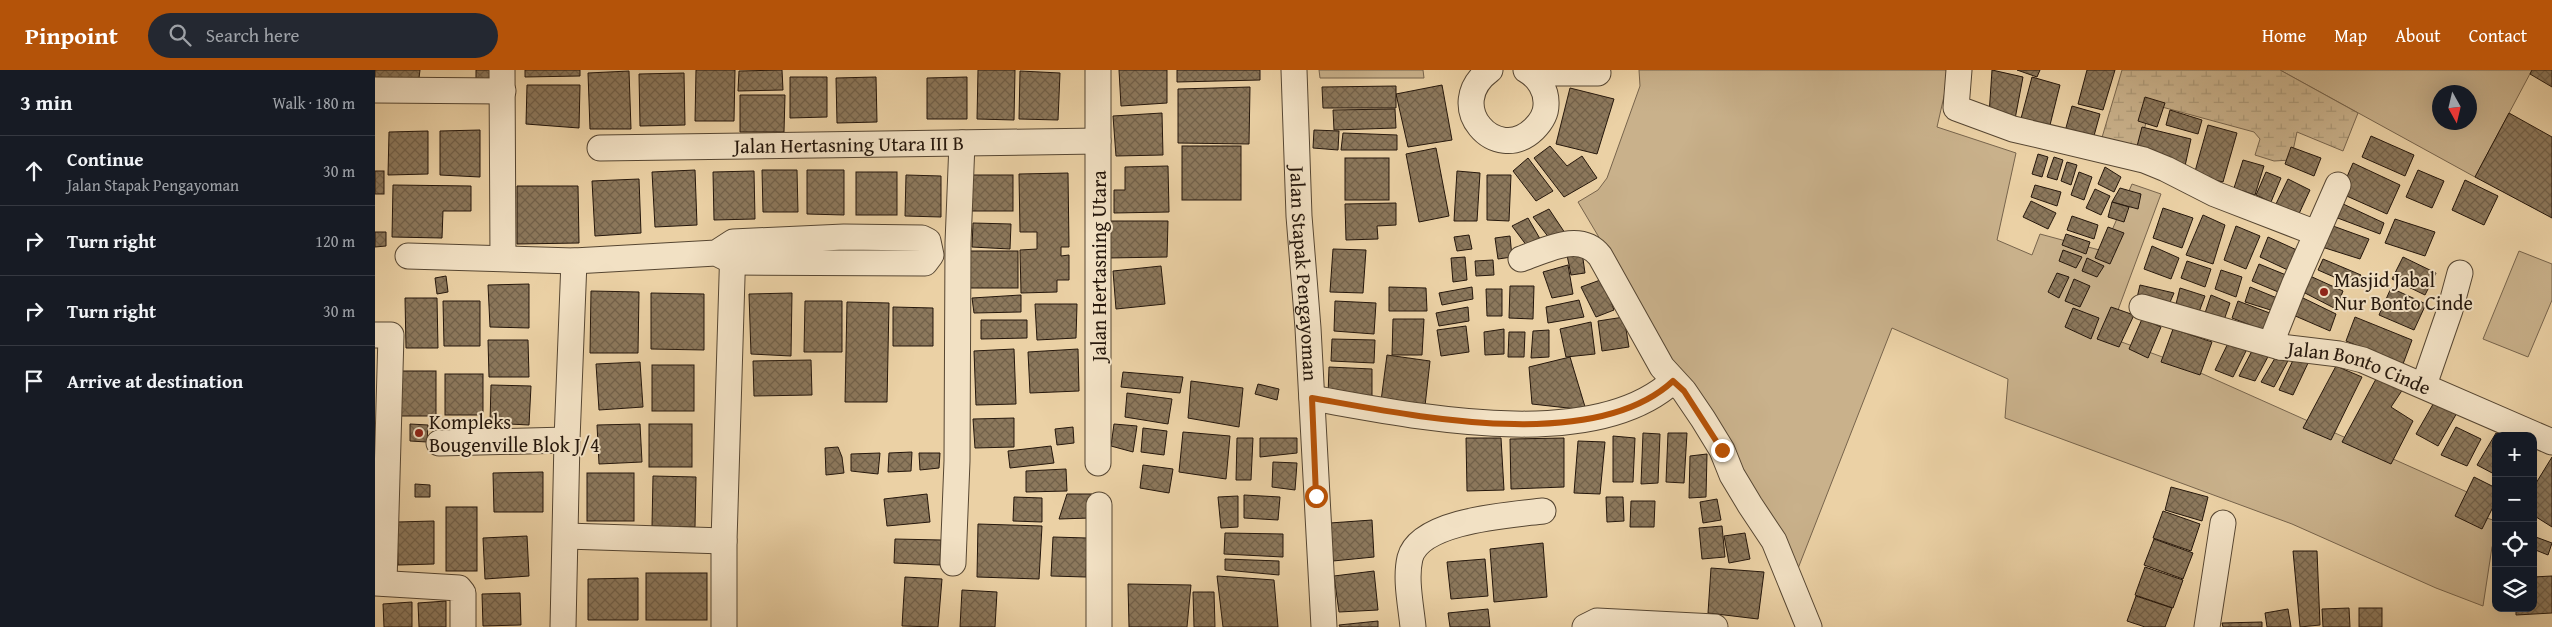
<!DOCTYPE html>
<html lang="en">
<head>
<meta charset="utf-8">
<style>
	body { margin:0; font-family:"Gentium Book Plus",serif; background:#242831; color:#f1f3f6 }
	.controls { position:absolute; right:15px; bottom:15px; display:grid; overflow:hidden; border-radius:10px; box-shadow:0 5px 20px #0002 }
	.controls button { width:45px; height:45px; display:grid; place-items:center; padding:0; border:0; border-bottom:1px solid #363941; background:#171b24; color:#f1f3f6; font:25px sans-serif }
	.compass { position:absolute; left:2057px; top:15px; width:45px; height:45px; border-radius:50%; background:#171b24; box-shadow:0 5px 20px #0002; rotate:172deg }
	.stop { position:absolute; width:15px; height:15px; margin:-11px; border:4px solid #b45309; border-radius:50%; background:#fff }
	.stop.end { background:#b45309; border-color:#fff; box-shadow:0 1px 5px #0008 }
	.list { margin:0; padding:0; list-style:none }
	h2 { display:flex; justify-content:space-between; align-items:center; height:65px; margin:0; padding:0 20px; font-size:21px }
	h2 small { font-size:16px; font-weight:400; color:#9ea1a6 }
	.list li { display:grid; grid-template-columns:32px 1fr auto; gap:15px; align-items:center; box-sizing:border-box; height:70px; padding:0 20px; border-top:1px solid #363941 }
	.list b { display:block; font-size:19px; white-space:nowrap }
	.list p { margin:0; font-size:16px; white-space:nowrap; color:#9ea1a6 }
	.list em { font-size:16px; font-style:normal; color:#9ea1a6 }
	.icon { flex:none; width:28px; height:28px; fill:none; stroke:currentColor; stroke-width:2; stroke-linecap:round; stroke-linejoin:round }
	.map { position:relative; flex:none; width:2177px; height:557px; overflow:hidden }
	header { display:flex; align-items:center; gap:30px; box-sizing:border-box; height:70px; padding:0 25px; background:#b45309; color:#fff }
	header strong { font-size:24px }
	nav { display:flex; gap:28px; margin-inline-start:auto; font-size:18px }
	.search { width:350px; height:45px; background:#242831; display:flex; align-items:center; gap:12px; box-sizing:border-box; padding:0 18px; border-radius:28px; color:#9ea1a6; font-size:19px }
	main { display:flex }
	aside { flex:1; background:#171b24 }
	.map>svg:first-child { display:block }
	.green { fill:#c9b18b; stroke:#77644c; fill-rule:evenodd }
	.wetland { fill:url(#wetland-marsh); stroke:#77644c }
	.building { fill:url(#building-cross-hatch); stroke:#25170c }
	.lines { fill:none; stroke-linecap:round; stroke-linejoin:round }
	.minor-casing { stroke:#564632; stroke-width:27 }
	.minor { stroke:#f2e1c4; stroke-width:25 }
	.route { stroke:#b45309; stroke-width:6 }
	.poi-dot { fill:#8f2418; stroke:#f2e1c4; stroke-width:2 }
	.labels { text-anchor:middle; stroke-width:4; stroke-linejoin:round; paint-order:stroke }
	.street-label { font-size:20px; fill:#25170c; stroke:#f2e1c4 }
	.poi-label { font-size:20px; fill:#25170c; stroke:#f2e1c4; text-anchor:start }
</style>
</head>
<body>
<header>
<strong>Pinpoint</strong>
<div class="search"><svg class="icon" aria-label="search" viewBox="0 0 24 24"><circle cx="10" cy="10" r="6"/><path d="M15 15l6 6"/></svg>Search here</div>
<nav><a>Home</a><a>Map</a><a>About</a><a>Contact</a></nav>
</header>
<main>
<aside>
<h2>3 min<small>Walk · 180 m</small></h2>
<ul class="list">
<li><svg class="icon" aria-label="ahead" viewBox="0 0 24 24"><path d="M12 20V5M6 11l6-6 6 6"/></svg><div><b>Continue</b><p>Jalan Stapak Pengayoman</p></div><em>30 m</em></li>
<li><svg class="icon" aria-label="right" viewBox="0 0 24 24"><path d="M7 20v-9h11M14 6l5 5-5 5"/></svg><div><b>Turn right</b></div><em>120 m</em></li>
<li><svg class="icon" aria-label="right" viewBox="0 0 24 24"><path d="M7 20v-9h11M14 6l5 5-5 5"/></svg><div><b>Turn right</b></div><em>30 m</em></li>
<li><svg class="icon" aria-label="arrive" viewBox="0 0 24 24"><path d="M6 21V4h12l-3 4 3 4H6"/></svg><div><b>Arrive at destination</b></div></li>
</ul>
</aside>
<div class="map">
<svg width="2177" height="557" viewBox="0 0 2177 557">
	<defs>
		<pattern id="wetland-marsh" width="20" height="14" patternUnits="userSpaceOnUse" patternTransform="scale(1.25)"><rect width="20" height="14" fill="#c9b18b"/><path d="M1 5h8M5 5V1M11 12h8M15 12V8" fill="none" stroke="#ac9877"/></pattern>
		<pattern id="building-cross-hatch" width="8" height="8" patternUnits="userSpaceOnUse" patternTransform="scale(1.25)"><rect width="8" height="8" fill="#8c785c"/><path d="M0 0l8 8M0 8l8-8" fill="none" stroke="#72614a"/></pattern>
	</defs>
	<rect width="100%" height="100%" fill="#ebd1a5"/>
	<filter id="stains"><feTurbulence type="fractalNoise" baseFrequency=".004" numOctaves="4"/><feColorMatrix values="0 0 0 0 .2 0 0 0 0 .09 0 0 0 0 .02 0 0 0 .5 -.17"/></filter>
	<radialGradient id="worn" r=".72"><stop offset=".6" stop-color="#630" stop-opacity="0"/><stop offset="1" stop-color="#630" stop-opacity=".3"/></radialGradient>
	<!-- green -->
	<g class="green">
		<polygon points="944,0 1048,0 1049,8 945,8"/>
		<polygon points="1264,0 1575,0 1562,57 1641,83 1622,170 1657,185 1665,164 1728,181 1757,114 1786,124 1733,267 1801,292 2101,426 2093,442 2121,451 2121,469 2117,477 2108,536 2061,518 1917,454 1630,348 1633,309 1517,258 1422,501 1203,132 1223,120 1232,108 1265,16"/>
		<path d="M 1905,0 L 2157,0 L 2100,107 ZM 2064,22 L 2094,22 L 2094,52 L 2064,52 Z"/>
		<polygon points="2144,181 2177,194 2177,230 2153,287 2108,269"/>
	</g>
	<!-- wetland -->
	<polygon class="wetland" points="1747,0 1905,0 1983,43 1968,81 1922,62 1916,90 1899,91 1880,85 1885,69 1879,62 1776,34 1761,90 1723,81"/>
	<!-- building -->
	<g class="building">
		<polygon points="0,0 45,0 44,8 0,10"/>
		<rect x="101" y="0" width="15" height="11"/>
		<polygon points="150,0 205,0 205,6 150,7"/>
		<polygon points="321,0 360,0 359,51 320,51"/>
		<polygon points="407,0 408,20 363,21 364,1"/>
		<polygon points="603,0 640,0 639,50 602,49"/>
		<polygon points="744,0 792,0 792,33 746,36"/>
		<polygon points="802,0 885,0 885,10 802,12"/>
		<polygon points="1617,0 1648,7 1640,49 1614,45"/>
		<polygon points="1642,0 1665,0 1662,7"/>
		<polygon points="1712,0 1740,0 1728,40 1703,34"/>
		<polygon points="2157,0 2177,0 2177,17 2155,4"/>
		<polygon points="254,1 256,59 215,59 213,3"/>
		<polygon points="645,1 685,3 683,50 644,49"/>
		<polygon points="309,3 310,55 265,56 264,4"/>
		<polygon points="415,7 452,7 452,47 415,48"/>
		<polygon points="501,7 502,52 462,53 461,8"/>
		<polygon points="592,7 592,49 552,49 552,8"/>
		<polygon points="1657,7 1685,15 1673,63 1644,56"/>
		<polygon points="152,15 205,15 204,58 151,54"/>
		<polygon points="1067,15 1077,70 1033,77 1021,24"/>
		<polygon points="1021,16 1021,38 948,38 947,17"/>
		<polygon points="875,17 874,74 803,73 803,19"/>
		<polygon points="1195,18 1239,29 1222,84 1181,74"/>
		<polygon points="365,25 410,25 409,62 365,62"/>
		<polygon points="1770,27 1790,33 1782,57 1763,51"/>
		<polygon points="1697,36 1725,44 1717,73 1689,65"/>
		<polygon points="1020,39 1021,58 959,60 958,40"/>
		<polygon points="1795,40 1827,50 1823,64 1791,55"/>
		<polygon points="787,43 788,85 741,86 738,46"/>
		<polygon points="2134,43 2177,67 2177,148 2100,107"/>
		<polygon points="1833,55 1862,63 1848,112 1819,105"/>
		<polygon points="1767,57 1816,69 1810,96 1760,84"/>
		<polygon points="105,60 105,107 65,105 65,61"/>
		<polygon points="939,60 964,61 963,80 938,78"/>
		<polygon points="53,61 53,104 13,105 14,62"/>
		<polygon points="968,63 1022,65 1022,80 966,80"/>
		<polygon points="1996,66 2039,85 2030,106 1987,87"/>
		<rect x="807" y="76" width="59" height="54"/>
		<polygon points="1175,76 1192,96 1207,86 1222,108 1189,127 1159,88"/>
		<polygon points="1916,77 1946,88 1939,106 1910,94"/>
		<polygon points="1061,78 1074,146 1044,152 1031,84"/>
		<polygon points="1663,84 1673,87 1667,107 1657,104"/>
		<polygon points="1679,87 1688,90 1682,110 1672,107"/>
		<rect x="970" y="88" width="44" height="42"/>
		<polygon points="1153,88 1178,121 1161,131 1138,101"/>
		<polygon points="1868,90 1889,96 1880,125 1859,118"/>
		<polygon points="1692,92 1702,95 1696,115 1686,111"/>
		<polygon points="1978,93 2025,115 2012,144 1965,123"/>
		<polygon points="793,96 794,142 739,143 739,120 750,120 750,97"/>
		<polygon points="1730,97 1746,107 1739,122 1723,114"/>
		<polygon points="320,100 322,155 280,157 277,102"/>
		<polygon points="387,100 422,100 423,142 388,142"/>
		<polygon points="432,100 469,100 469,145 432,144"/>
		<polygon points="2043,100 2069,111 2057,138 2031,127"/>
		<rect x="0" y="101" width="9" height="23"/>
		<polygon points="379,101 380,149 339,150 338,102"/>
		<polygon points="1082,101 1105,103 1102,151 1079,151"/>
		<rect x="481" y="102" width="41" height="43"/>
		<polygon points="1704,102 1717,107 1709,130 1696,125"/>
		<polygon points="1891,102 1906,108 1896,132 1881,125"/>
		<polygon points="693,103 694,177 686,177 686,186 694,185 694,210 682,210 682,222 646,223 645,180 662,179 662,162 645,162 644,104"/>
		<polygon points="531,105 566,106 566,147 530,146"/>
		<rect x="594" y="105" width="44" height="36"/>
		<polygon points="1112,105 1136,105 1134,151 1112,150"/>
		<polygon points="264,109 266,163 220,166 217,111"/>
		<polygon points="1913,109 1935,120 1922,148 1900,136"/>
		<polygon points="2090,110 2123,126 2109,155 2077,140"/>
		<polygon points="18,115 96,116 96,141 68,141 67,168 17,167"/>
		<polygon points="1660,115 1686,122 1682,136 1656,127"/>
		<polygon points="142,116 203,116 204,173 142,174"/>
		<polygon points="1745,118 1766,124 1763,139 1737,132"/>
		<polygon points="1720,119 1735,126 1726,145 1711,138"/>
		<polygon points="1656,131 1681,143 1673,159 1648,147"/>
		<polygon points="1737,132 1754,137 1749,152 1733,147"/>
		<polygon points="1021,133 1021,155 1002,156 1003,169 971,170 970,134"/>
		<polygon points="1966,133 2009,153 2005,164 1960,147"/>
		<polygon points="1788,138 1818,148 1807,178 1778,168"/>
		<polygon points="1174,139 1192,166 1178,173 1158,147"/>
		<polygon points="1828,145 1850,155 1838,194 1811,185"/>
		<polygon points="1697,146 1723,155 1719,169 1692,160"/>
		<polygon points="1153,148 1168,174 1155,180 1137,156"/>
		<polygon points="2020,149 2060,162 2050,186 2010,173"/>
		<polygon points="734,151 793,151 792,187 733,188"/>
		<polygon points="598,153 636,154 635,179 597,177"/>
		<polygon points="1861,156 1885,166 1871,199 1849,190"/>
		<polygon points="1958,156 1994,169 1985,189 1947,177"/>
		<polygon points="1733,157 1749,163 1735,194 1720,188"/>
		<polygon points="0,162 11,162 11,176 0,177"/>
		<polygon points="1691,164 1715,172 1711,184 1687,175"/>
		<polygon points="1094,165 1097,179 1082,181 1079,167"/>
		<polygon points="1135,166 1137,187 1123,189 1120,168"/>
		<polygon points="1893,167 1924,181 1917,202 1885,187"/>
		<polygon points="1777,176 1804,188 1796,209 1769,199"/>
		<polygon points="958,179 991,180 988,223 955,222"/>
		<polygon points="1688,180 1707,187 1701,198 1684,191"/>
		<rect x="595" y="181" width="48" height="37"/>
		<polygon points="1207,182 1210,203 1196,205 1192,185"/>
		<polygon points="1090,187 1092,210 1078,212 1076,188"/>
		<polygon points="2028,187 2061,203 2050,225 2017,209"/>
		<polygon points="1712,188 1729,196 1722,207 1707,201"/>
		<polygon points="1948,189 1986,205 1982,217 1943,200"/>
		<polygon points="1118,190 1119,205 1101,206 1100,191"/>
		<polygon points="1812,191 1836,199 1830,217 1806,208"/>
		<polygon points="1884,194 1916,207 1908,224 1877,211"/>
		<polygon points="1193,195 1198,224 1177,228 1168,202"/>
		<polygon points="786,196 790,234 741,239 738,201"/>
		<polygon points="1846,200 1867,207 1861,227 1840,219"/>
		<polygon points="1682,203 1694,207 1684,228 1673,222"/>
		<polygon points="71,206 73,222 62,224 60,208"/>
		<polygon points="1935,206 1968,221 1961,239 1930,223"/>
		<polygon points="1228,209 1239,240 1221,247 1206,217"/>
		<polygon points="1699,209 1715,216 1705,237 1690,231"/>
		<polygon points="154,214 154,258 115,257 113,215"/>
		<polygon points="1765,215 1799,223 1792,239 1761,232"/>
		<polygon points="1135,216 1159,216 1158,249 1134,248"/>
		<polygon points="1014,217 1051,218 1052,241 1014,241"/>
		<polygon points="1097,217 1098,229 1067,235 1064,223"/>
		<polygon points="1875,217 1907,230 1902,242 1870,232"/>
		<polygon points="1805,218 1830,226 1824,242 1801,234"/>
		<polygon points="2016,218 2051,234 2039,260 2004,245"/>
		<polygon points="1111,219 1127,219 1127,246 1112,246"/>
		<polygon points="216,221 264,222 263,283 215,283"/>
		<polygon points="276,223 329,224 329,280 276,279"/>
		<polygon points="417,223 416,286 376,284 374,224"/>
		<polygon points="646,225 646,242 599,243 597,228"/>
		<polygon points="1836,225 1855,233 1849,250 1830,243"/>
		<polygon points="1926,227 1961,244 1955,261 1918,245"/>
		<polygon points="30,228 62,228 63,278 31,278"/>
		<polygon points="1204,230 1209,247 1173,253 1171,237"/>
		<polygon points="68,231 105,231 105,276 69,276"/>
		<polygon points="430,231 467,231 467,282 429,282"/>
		<polygon points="960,231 1001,233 999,264 959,261"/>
		<polygon points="1863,231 1900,245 1893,262 1857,248"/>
		<polygon points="472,232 514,233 512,332 470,332"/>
		<polygon points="660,234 702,234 701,268 662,270"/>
		<polygon points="518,237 558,238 558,276 518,276"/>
		<polygon points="1093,237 1094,251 1064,256 1061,243"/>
		<polygon points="1736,237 1759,245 1744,277 1722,269"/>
		<polygon points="1698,238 1724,248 1716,269 1690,257"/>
		<polygon points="1249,247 1254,277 1227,281 1223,251"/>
		<polygon points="1980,247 2037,270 2028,294 1971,271"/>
		<polygon points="1018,249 1049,249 1047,285 1017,285"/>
		<polygon points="1767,249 1786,257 1773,288 1754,279"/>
		<polygon points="606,250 652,250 652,268 606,269"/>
		<polygon points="1216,252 1220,284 1191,287 1185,259"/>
		<polygon points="1091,256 1094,282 1066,286 1062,260"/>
		<polygon points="1129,259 1129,284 1110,285 1109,262"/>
		<polygon points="1798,259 1837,272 1825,305 1786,292"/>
		<polygon points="1174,260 1174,287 1156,288 1158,261"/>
		<polygon points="1134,262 1150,262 1149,287 1133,287"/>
		<polygon points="1857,265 1875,273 1858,307 1840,300"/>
		<polygon points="957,269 1000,270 999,293 956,291"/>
		<polygon points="113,270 153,270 154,307 114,307"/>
		<polygon points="1880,275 1896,281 1880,311 1864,306"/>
		<polygon points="639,279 641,334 601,335 599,281"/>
		<polygon points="703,279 704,321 655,323 653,282"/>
		<polygon points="1903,283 1915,287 1899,317 1886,312"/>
		<polygon points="1012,285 1055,291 1050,336 1006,331"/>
		<polygon points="1920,286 1934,291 1918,325 1904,320"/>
		<polygon points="1195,287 1211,340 1157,334 1154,297"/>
		<polygon points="436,290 437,325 379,326 378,291"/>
		<polygon points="265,292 268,337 224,340 221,294"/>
		<rect x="277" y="295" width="42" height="46"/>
		<polygon points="1961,296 1987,307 1956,370 1928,358"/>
		<polygon points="954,297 997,299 997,326 953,326"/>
		<rect x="25" y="301" width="36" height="45"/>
		<polygon points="748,302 808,307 805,323 746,317"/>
		<rect x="70" y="304" width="38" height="41"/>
		<polygon points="2001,309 2028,319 2016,337 2038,351 2016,394 1967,372"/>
		<polygon points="816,311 868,318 864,357 813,348"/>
		<polygon points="883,314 904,319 902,330 880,324"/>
		<polygon points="116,315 156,316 154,355 115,353"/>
		<polygon points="752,323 797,329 793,354 750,347"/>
		<polygon points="2061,329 2083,341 2063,376 2041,364"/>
		<polygon points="639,348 639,377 600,378 598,349"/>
		<polygon points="35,354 53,355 52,372 35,371"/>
		<polygon points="265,354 267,392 224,394 222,355"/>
		<rect x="274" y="354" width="43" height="43"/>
		<polygon points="739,354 762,356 758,382 736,376"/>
		<polygon points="698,357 699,373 682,375 680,359"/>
		<polygon points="2081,357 2106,369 2092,396 2066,385"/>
		<polygon points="768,358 792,361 789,385 766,382"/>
		<polygon points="808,362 855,366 851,409 804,402"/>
		<polygon points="1268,363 1285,364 1283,413 1266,414"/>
		<polygon points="1293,363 1312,363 1309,413 1291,412"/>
		<polygon points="2121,363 2127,366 2121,366 2121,405 2102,395"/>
		<polygon points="1238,366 1260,368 1258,412 1238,412"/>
		<polygon points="862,368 878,368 876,410 861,410"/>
		<polygon points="885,368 922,368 922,383 885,387"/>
		<polygon points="1091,368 1126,368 1129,420 1092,421"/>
		<polygon points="1189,368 1189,417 1136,419 1135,369"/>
		<polygon points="1203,371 1230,372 1225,424 1199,423"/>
		<polygon points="676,376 679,393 635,398 633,381"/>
		<polygon points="463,377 467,387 469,403 451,405 450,378"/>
		<polygon points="537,382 536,401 513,402 514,383"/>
		<polygon points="505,383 503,404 476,401 476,384"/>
		<polygon points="544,383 565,383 564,398 545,400"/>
		<polygon points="1332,384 1331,427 1314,428 1315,386"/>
		<polygon points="2177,387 2177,457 2158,445 2158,418"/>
		<polygon points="898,392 922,393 920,420 897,417"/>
		<polygon points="768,395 798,399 794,423 765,418"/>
		<polygon points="691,399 692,421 651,422 651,401"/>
		<polygon points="168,402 168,442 119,442 118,403"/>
		<rect x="212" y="403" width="47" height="48"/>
		<polygon points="278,406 321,407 320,457 277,456"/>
		<polygon points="2099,407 2121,418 2121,431 2107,459 2080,446"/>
		<polygon points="40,414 55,415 55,427 40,427"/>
		<polygon points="1796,417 1833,427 1827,451 1790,440"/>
		<polygon points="552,424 555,452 512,456 509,429"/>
		<polygon points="692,424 717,424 715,448 684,449"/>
		<polygon points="869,425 905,427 903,450 869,448"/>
		<polygon points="863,426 863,457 846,458 843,427"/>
		<polygon points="639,427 667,428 667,452 638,451"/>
		<polygon points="1231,427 1248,427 1249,451 1232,452"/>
		<polygon points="1342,429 1346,450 1328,453 1325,432"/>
		<polygon points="1256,431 1280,431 1279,457 1255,457"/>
		<rect x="71" y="437" width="31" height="64"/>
		<polygon points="1788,441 1825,454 1816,481 1778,468"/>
		<polygon points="997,450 999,487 958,491 955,453"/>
		<polygon points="59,451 59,494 23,495 22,452"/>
		<polygon points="603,454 667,456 664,509 602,507"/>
		<polygon points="1347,456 1350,487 1327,489 1324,458"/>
		<polygon points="850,463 908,464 908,487 849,484"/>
		<polygon points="1370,463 1375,489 1354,493 1349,466"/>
		<polygon points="152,466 154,506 110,509 108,468"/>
		<polygon points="2158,466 2177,473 2173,485 2158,479"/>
		<polygon points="678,467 712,468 711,507 676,506"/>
		<polygon points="520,469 566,470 565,495 519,493"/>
		<polygon points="1779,469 1818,483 1808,509 1769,495"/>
		<polygon points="1168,473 1172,527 1119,532 1115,479"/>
		<polygon points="1918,481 1942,481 1945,555 1925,557"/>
		<polygon points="850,489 904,491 904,505 850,500"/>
		<polygon points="1110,489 1113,526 1076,529 1072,492"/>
		<polygon points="1770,497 1808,510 1798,538 1760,525"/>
		<polygon points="1336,498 1389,502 1383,549 1333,543"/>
		<polygon points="999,501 1003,540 964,542 959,506"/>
		<rect x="271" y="503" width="61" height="47"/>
		<polygon points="842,506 899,510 903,557 848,557"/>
		<polygon points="2177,506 2177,543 2141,545 2141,538 2158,538 2158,507"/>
		<polygon points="530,507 567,509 563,557 527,556"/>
		<polygon points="263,508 263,550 213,550 213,509"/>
		<polygon points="753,514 816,515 812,557 754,557"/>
		<polygon points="587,520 622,522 620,557 585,557"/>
		<polygon points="818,522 839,522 840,557 819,557"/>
		<polygon points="145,523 146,555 108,556 107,524"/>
		<polygon points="1761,526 1797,538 1790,557 1770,557 1752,551"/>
		<polygon points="71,531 71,557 44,557 43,533"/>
		<polygon points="37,532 37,557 9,557 8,534"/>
		<polygon points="1974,538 1975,557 1948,557 1947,539"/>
		<rect x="1984" y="538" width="23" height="19"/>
		<polygon points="1113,539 1115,557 1075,557 1073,543"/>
		<polygon points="1913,539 1916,557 1892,557 1890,543"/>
		<polygon points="1003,551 1003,557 965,557 964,555"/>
		<polygon points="1887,552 1887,557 1848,557 1847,553"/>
	</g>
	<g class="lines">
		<!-- minor casing -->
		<g class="minor-casing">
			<g id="minor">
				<polyline points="127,0 128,188"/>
				<path id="s1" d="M 919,0 L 924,146 L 933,258 L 949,557"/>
				<path d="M 1115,0 C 1067,35 1121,96 1159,59 C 1165,53 1171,44 1171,35 C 1172,20 1163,7 1151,0"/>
				<polyline points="1584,0 1581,38 1638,59 1769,90 1791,99 1840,124 1941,163"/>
				<polyline points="1160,5 1176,3 1223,3"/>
				<polyline points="0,20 128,21"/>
				<path id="s2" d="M 225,78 L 723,71"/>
				<polyline points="33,186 199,191 341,183 359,192 550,193 556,185 553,171 547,168 469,167 358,172 341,183"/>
				<path d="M 1146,189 C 1172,180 1205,161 1225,186 L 1287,297 L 1309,321 L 1328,349 L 1347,380 L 1357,405 L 1375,435 L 1399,471 L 1434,557"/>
				<path id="s3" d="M 1767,237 L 1905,277 L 1964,284 L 1988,290 L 2177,372"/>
				<polyline points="0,265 16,265 9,513"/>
				<polyline points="1905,277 1901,272 1900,263 1919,215 1963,115"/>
				<polyline points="2049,315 2075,240 2085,203"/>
				<path d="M 937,328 C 1035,345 1217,385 1298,311"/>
				<polyline points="64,373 192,370"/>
				<polyline points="723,393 723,0"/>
				<polyline points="724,435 724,557"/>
				<polyline points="191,466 349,471"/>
				<polyline points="578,493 582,391 583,173 587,73"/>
				<polyline points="0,513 84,518 88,523 88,557"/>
				<polyline points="188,557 192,370 199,191"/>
				<polyline points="349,557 349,471 358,175"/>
				<path d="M 1038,557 C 1036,536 1030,509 1035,488 C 1045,450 1136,445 1168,441"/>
				<polyline points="1210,557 1222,551 1340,557"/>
				<polyline points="1832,557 1848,453"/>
			</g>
		</g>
		<!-- minor -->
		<use href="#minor" class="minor"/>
	</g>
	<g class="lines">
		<!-- route -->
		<path class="route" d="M 941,426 L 937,328 C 1035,345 1218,385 1298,311 L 1309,321 L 1347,380"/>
	</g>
	<!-- markers -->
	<g class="poi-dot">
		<circle cx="1949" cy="222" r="5"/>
		<circle cx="44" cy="363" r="5"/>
	</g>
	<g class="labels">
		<!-- street labels -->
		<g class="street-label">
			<text dy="7" stroke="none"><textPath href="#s2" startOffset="249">Jalan Hertasning Utara III B</textPath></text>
			<text transform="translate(724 196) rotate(-90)" y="7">Jalan Hertasning Utara</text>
			<text dy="7" stroke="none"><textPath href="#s1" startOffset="204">Jalan Stapak Pengayoman</textPath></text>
			<text dy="7" stroke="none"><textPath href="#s3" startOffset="226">Jalan Bonto Cinde</textPath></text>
		</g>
		<!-- poi labels -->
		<g class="poi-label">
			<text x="1959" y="217">Masjid Jabal<tspan x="1959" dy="23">Nur Bonto Cinde</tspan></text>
			<text x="54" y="359">Kompleks<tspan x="54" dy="23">Bougenville Blok J/4</tspan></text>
		</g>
	</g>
	<rect width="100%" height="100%" filter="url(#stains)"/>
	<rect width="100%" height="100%" fill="url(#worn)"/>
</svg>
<div class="controls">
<button>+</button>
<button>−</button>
<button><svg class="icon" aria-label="locate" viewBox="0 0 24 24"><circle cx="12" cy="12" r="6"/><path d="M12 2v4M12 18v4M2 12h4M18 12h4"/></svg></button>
<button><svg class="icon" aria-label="layers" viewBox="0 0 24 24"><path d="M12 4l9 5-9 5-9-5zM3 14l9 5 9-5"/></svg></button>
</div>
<svg class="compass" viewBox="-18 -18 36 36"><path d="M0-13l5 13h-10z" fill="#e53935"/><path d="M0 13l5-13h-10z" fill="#9ea1a6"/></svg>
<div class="stop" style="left:941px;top:426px"></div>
<div class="stop end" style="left:1347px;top:380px"></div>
</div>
</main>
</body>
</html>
